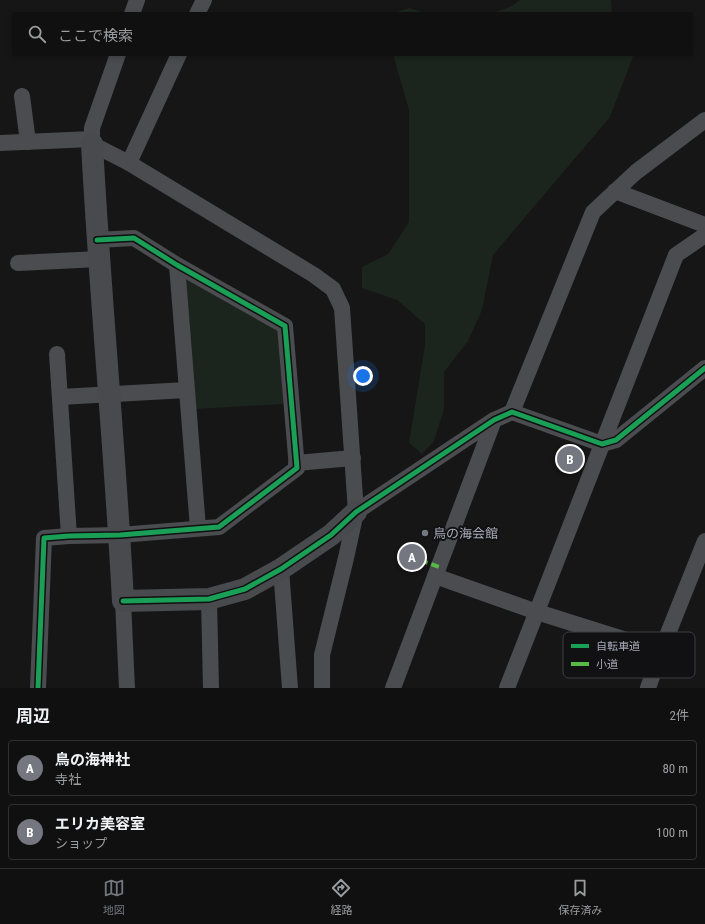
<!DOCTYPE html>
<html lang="ja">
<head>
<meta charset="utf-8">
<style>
	body { margin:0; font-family:"Roboto Condensed","Noto Sans JP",sans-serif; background:#191919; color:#f1f3f6 }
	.you { position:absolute; left:363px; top:376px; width:14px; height:14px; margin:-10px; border:3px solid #fff; border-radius:50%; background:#1a73e8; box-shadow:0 0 0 6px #1a73e833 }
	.badge { display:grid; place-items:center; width:26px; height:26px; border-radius:50%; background:#74777f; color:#fff; font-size:13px; font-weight:700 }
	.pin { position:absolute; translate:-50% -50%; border:2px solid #fff; box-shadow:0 1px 4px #0006 }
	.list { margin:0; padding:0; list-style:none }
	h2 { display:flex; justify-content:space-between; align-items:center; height:52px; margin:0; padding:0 16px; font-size:17px }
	h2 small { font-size:13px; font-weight:400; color:#9c9d9f }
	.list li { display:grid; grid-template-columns:26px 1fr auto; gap:12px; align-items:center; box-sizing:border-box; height:56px; margin:0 8px 8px; padding:0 8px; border:1px solid #303030; border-radius:4px }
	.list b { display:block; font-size:15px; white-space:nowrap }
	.list p { margin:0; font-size:13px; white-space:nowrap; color:#9c9d9f }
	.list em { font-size:13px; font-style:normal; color:#9c9d9f }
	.icon { flex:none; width:22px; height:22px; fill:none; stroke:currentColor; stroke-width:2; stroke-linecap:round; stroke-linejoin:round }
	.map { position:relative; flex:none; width:705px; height:688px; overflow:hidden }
	.search { position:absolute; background:#101010; box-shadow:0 2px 6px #0003; left:12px; right:12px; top:12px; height:44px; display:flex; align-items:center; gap:10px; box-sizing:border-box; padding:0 14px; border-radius:4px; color:#9c9d9f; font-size:15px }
	.sheet { height:180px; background:#101010 }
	nav { display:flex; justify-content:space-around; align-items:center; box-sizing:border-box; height:56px; border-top:1px solid #303030; background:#101010; font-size:11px; color:#9c9d9f }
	nav a { display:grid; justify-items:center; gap:2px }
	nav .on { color:#74777f }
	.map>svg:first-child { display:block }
	.green { fill:#1c241e }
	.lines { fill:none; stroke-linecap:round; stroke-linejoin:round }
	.street { stroke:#4a4c4f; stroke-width:16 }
	.secondary { stroke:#494a4e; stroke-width:22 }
	.quiet { stroke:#58b947; stroke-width:4; stroke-dasharray:8 4; stroke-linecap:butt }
	.cycleway-casing { stroke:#111012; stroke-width:8 }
	.cycleway { stroke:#1a9f57; stroke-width:5 }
	.poi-dot { fill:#74777f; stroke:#111012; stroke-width:1.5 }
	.labels { text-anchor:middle; stroke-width:4; stroke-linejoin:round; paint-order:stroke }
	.poi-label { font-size:13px; fill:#a7abb8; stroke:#111012; text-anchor:start }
	.key { fill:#111012; stroke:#3e3e44; stroke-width:1 }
	.key-label { font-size:11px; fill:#a7abb8 }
</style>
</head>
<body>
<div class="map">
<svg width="705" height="688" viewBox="0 0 705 688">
	<rect width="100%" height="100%" fill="#161616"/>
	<!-- green -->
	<g class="green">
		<polygon points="520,0 611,0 612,14 491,14 512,6"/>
		<polygon points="409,8 430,14 390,14"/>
		<polygon points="393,54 634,54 610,117 493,255 482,310 468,341 444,372 444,409 434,441 422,454 409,443 425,345 425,324 397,300 362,288 362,267 388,254 409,222 409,110"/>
		<polygon points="185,276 278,330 284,404 196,409"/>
	</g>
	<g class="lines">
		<!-- street -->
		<g class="street">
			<polyline points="132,14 137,0"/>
			<polyline points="197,14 204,0"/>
			<polyline points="118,54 92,128 92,144 129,163 314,275 333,289 342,308 356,512 346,558 322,655 322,688"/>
			<polyline points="22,96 28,142"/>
			<polyline points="0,143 92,139"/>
			<polyline points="129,163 179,54"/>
			<polyline points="615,191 705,225"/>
			<polyline points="18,263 99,259"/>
			<polyline points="177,265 198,528"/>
			<polyline points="57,354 69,536"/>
			<polyline points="60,397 187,390"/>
			<polyline points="512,412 593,212 636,172 705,120"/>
			<polyline points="296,463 353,458"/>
			<polyline points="356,512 494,420 512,412 602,444 616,440 705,368"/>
			<polyline points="281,569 290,688"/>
			<polyline points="435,576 537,612 661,651"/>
			<polyline points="209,599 211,688"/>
			<polyline points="123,601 127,688"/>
			<polyline points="38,688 44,538 69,536 120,535 219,527 297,468 285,326 177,265 134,238 97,240"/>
			<polyline points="393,688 494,420"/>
			<polyline points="507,688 676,255 705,235"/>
			<polyline points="648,688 661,651 705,541"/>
		</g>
		<!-- secondary -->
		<path class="secondary" d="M 92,144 C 100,296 115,448 123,601 L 209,599 L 245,589 L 281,569 L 331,535 L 356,512"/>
		<!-- quiet -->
		<polyline class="quiet" points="420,560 439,567"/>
		<!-- cycleway casing -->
		<g class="cycleway-casing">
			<g id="cycleway">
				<polyline points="123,601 209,599 245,589 281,569 331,535 356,512 494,420 512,412 602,444 616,440 705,368"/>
				<polyline points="38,688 44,538 69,536 120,535 219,527 297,468 285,326 177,265 134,238 97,240"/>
			</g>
		</g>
		<!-- cycleway -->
		<use href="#cycleway" class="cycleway"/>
	</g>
	<!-- markers -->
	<circle class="poi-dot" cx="425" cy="533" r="4"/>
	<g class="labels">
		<!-- poi labels -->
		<g class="poi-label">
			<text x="433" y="538">鳥の海会館</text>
		</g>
	</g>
	<!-- legend -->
	<rect x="563" y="632" width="132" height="46" rx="6" class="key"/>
	<rect x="571" y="644" width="18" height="4" fill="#1a9f57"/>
	<rect x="571" y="662" width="18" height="4" fill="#58b947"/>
	<g class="key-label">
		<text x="596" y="650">自転車道</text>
		<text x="596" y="668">小道</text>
	</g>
</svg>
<div class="you"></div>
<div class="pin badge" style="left:412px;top:557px">A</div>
<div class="pin badge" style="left:570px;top:459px">B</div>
<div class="search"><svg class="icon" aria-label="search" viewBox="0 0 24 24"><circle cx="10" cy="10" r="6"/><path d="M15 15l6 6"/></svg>ここで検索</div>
</div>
<section class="sheet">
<h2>周辺<small>2件</small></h2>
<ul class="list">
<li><span class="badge">A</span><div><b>鳥の海神社</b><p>寺社</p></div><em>80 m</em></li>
<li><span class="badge">B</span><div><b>エリカ美容室</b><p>ショップ</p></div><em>100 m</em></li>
</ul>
</section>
<nav>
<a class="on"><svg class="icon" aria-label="map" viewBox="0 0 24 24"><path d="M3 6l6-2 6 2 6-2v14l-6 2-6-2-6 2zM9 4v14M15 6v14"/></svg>地図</a>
<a><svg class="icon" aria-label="directions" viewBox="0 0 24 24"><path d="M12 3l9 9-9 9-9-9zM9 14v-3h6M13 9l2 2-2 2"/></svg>経路</a>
<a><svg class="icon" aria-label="saved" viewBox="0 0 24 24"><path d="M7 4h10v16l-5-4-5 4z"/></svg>保存済み</a>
</nav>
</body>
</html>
